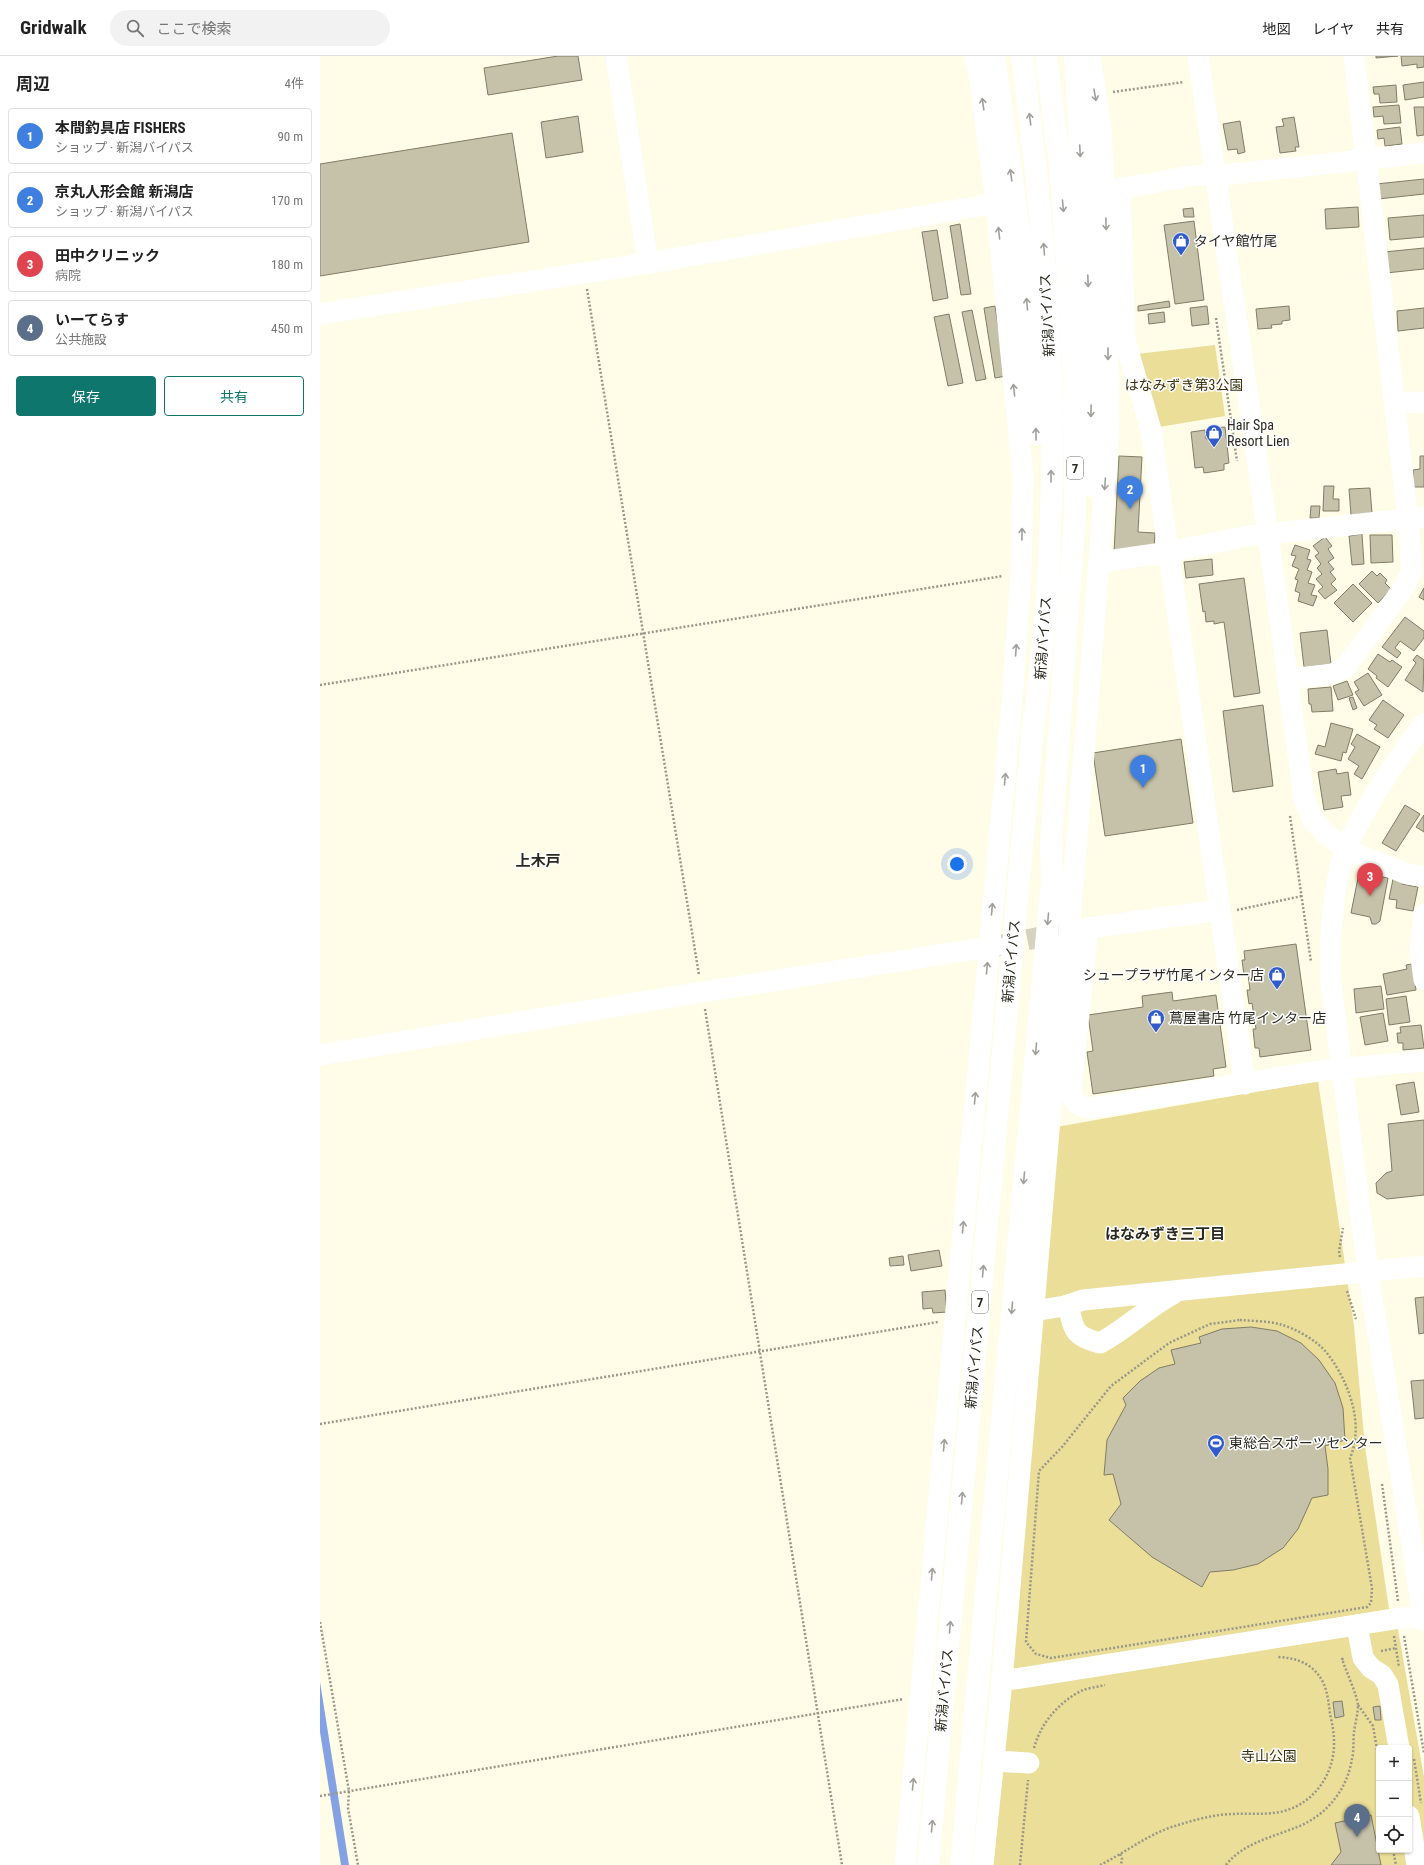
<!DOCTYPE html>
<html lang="ja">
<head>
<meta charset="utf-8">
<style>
	body { margin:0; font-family:"Roboto Condensed","Noto Sans JP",sans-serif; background:#f2f2f2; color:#222 }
	.controls { position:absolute; right:12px; bottom:12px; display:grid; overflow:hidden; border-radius:4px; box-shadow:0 1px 3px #0004 }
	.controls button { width:36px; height:36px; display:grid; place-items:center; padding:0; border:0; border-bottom:1px solid #e0e0e0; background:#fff; color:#222; font:20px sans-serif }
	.you { position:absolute; left:637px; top:808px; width:14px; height:14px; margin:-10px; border:3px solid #fff; border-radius:50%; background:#1a73e8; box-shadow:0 0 0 6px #1a73e833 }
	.badge { display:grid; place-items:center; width:26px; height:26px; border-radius:50%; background:#0f766e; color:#fff; font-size:13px; font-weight:700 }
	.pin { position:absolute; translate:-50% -33px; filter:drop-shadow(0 1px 2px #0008) }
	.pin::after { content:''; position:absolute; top:21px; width:14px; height:12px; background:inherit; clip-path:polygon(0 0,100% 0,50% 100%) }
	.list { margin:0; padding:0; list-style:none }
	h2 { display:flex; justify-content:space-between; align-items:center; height:52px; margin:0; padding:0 16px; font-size:17px }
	h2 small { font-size:13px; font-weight:400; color:#767676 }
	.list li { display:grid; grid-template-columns:26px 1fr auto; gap:12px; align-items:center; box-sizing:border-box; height:56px; margin:0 8px 8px; padding:0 8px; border:1px solid #e0e0e0; border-radius:4px }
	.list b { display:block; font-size:15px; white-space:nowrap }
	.list p { margin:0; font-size:13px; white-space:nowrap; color:#767676 }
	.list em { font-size:13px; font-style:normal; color:#767676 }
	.actions { display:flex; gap:8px; padding:12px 16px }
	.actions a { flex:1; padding:9px 0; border:1px solid #0f766e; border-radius:4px; text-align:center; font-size:14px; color:#0f766e }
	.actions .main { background:#0f766e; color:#fff }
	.icon { flex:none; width:22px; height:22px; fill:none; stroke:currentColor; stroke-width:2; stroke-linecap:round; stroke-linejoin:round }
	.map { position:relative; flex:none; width:1104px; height:1809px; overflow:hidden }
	header { display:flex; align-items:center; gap:24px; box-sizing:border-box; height:56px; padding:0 20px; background:#fff; border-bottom:1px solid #e0e0e0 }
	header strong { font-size:19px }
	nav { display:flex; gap:22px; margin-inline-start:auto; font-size:14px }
	.search { width:280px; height:36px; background:#f2f2f2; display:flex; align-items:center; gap:10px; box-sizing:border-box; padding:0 14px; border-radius:22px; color:#767676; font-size:15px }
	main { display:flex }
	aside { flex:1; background:#fff }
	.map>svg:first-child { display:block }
	.green { fill:#eade98; fill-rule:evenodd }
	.water { fill:#84a2e3 }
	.building { fill:#c6c2aa; stroke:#807c66 }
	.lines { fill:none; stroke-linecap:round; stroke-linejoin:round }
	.minor-tunnel { stroke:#d5d2c0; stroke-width:21; stroke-dasharray:21 10; stroke-linecap:butt }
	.path { stroke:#999788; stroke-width:2.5; stroke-dasharray:2 2; stroke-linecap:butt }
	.minor { stroke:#fff; stroke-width:21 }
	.highway { stroke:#fff; stroke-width:22 }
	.oneway { stroke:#a09f9b }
	.labels { text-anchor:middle; stroke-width:3; stroke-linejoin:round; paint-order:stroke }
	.shield { fill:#fff; stroke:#6b6a63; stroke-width:1 }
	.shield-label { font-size:13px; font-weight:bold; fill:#2b2a20 }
	.poi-label { font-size:14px; fill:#2b2a20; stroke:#fff; text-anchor:start }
	.street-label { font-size:14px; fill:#2b2a20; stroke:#fff }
	.park-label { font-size:14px; fill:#37310e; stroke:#fff }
	.neighbourhood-label { font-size:15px; font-weight:bold; fill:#2b2a20; stroke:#fff }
</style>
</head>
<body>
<header>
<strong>Gridwalk</strong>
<div class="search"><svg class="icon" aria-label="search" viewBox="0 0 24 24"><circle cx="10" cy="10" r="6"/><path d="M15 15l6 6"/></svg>ここで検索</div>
<nav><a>地図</a><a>レイヤ</a><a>共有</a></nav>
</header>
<main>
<aside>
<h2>周辺<small>4件</small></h2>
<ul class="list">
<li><span class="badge" style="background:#3f7fe0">1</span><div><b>本間釣具店 FISHERS</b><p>ショップ · 新潟バイパス</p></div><em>90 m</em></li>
<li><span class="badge" style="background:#3f7fe0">2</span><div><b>京丸人形会館 新潟店</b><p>ショップ · 新潟バイパス</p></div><em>170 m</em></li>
<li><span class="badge" style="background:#e0444e">3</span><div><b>田中クリニック</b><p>病院</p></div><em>180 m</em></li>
<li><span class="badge" style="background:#5c6f8a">4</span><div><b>いーてらす</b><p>公共施設</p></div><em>450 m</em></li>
</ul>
<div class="actions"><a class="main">保存</a><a>共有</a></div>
</aside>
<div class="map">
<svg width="1104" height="1809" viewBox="0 0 1104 1809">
	<rect width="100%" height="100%" fill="#fffce8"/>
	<!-- green -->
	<g class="green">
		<polygon points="895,289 905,360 839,371 817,298"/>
		<polygon points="998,1025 1034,1270 1045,1391 1069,1553 694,1617 688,1612 736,1071"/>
		<path d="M 1077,1568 L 1104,1721 L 1104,1809 L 671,1809 L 687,1632 ZM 1059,1692 L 1089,1692 L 1089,1794 L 1059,1794 Z"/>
	</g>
	<!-- water -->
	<polygon class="water" points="0,1626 29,1809 21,1809 0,1676"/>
	<!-- building -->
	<g class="building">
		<polygon points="238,0 258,0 262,24 168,39 164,12"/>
		<polygon points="1056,0 1078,0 1056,2"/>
		<polygon points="1081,0 1104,0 1104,11 1097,12 1097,8 1082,10"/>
		<polygon points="1104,26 1104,41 1085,44 1083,29"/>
		<polygon points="1076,29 1077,46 1060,47 1059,38 1054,38 1053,31"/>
		<polygon points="1079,49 1081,67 1064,68 1063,60 1054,61 1053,51"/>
		<polygon points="1094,51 1104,51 1104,79 1097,80"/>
		<polygon points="258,60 263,96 226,102 221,66"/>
		<polygon points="974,61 979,91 975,91 976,95 960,97 956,71 964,70 962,63"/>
		<polygon points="920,65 925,96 918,98 917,93 908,94 903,68"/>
		<polygon points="1080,71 1082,88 1065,90 1064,82 1058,83 1057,74"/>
		<polygon points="192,77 209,186 0,220 0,108"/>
		<polygon points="1104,123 1104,138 1058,143 1056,128"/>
		<polygon points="1038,151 1039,171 1006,173 1005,153"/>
		<polygon points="873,152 874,161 864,161 863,153"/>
		<polygon points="1104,159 1104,181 1070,184 1068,162"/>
		<polygon points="874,165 884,244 855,248 844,169"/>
		<polygon points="640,168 651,238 641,239 630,170"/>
		<polygon points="617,174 628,242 613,245 602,176"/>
		<polygon points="1104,192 1104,213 1066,217 1064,196"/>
		<polygon points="849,245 850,251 818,255 818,250"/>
		<polygon points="675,250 686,320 675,322 664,252"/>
		<polygon points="887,250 889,268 872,270 870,252"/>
		<polygon points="969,250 970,264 962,265 962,268 951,269 952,272 938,273 936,253"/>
		<polygon points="1104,252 1104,272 1078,275 1077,255"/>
		<polygon points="652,254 666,323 656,325 642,256"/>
		<polygon points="844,256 845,266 829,268 828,258"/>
		<polygon points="629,258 643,327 628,330 614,261"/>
		<polygon points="905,371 909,407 904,408 904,414 884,417 883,411 875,412 871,376 885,374 886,383 895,382 893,372"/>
		<polygon points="799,400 822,401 818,476 835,477 834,493 794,496"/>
		<polygon points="1100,400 1104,400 1104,431 1094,431 1093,414 1100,413"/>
		<polygon points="1004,430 1014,430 1013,443 1019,443 1019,455 1003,455"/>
		<polygon points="1050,432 1052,457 1031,459 1029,433"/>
		<polygon points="991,450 1000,450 999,462 990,462"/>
		<polygon points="1042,478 1044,508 1032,509 1029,480"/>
		<polygon points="1050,479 1072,479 1073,506 1051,507"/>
		<polygon points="1005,481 1012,490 1008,493 1014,502 1008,506 1014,513 1010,516 1016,523 1011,528 1017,534 1005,543 998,535 1003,531 996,523 1002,518 997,512 1001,508 995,500 999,497 993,490"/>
		<polygon points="975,489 990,494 987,503 991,504 987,514 992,516 988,527 995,529 991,539 997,540 993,550 978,545 980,537 975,535 978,524 975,523 979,513 972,510 976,500 971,499"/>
		<polygon points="892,503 893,519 866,522 864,506"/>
		<polygon points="1052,515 1057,520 1060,517 1067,524 1065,527 1071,533 1058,547 1039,528"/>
		<polygon points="924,522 940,637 914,641 904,566 894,568 894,565 886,566 885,555 883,556 879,528"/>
		<polygon points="1033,528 1052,547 1033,566 1014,547"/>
		<polygon points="1104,532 1104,544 1099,541"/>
		<polygon points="1085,561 1104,575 1104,582 1094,595 1080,585 1075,592 1081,597 1077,602 1062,591"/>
		<polygon points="1007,574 1011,608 984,611 980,577"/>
		<polygon points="1058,598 1070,606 1072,604 1082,611 1068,631 1056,622 1057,620 1048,613"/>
		<polygon points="1097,599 1104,604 1103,636 1085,624 1096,607 1093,604"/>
		<polygon points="1048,617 1062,639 1044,650 1035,636 1039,634 1034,626"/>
		<polygon points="1027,625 1033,639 1018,644 1013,630"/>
		<polygon points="1011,631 1013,655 992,656 991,648 989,648 988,633"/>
		<polygon points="1033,641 1037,652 1033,654 1029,642"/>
		<polygon points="1063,644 1084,659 1068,682 1054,673 1057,669 1049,664"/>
		<polygon points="943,649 953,730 913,736 903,655"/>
		<polygon points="1011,667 1033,673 1026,697 1023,696 1021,705 995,698 998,689 1005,691"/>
		<polygon points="1037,678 1060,691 1042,723 1034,718 1039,710 1028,703 1035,691 1031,688"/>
		<polygon points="861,683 873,767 785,780 773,697"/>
		<polygon points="1016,713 1017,718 1028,716 1031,739 1021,740 1023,751 1004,754 998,716"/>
		<polygon points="1085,749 1100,758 1076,795 1062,787"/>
		<polygon points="1104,759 1104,776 1096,771"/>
		<polygon points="1039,817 1068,822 1060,865 1056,868 1052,868 1050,861 1031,857"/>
		<polygon points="1073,823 1082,825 1082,828 1098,831 1093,855 1076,852 1077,844 1069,843"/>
		<polygon points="976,888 991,994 940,1001 939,992 935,992 933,973 936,973 932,947 929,948 927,934 930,934 928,918 924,919 922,904 925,904 924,895"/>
		<polygon points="1092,908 1096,934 1067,939 1063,918 1087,913 1086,909"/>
		<polygon points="1061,930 1064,953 1036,957 1034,933"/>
		<polygon points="852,936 853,945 896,939 906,1011 893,1013 894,1020 773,1038 767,996 773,995 768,959 823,951 822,940"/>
		<polygon points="1086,940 1090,966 1069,969 1066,943"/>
		<polygon points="1063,957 1068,985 1045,989 1040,961"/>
		<polygon points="1101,969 1104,992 1083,994 1083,987 1078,987 1077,977 1081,977 1080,971"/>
		<polygon points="1094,1026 1099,1056 1081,1059 1076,1029"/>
		<polygon points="1104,1064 1104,1139 1067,1143 1057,1137 1056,1127 1066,1117 1072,1115 1068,1068"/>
		<polygon points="619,1194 622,1210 591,1215 588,1199"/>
		<polygon points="583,1200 584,1209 570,1210 569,1202"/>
		<polygon points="625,1234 627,1256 613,1257 612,1252 603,1253 602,1236"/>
		<polygon points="1104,1241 1104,1277 1099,1278 1095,1242"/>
		<polygon points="931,1271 957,1275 981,1287 999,1304 1015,1327 1023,1352 1025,1384 1005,1390 1008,1413 1008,1439 992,1442 978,1473 963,1492 938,1508 913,1514 890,1516 882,1531 832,1501 789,1464 801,1448 793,1418 784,1419 787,1384 806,1349 803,1342 820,1325 839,1312 855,1308 851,1294 881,1287 879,1281 902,1273"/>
		<polygon points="1104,1324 1104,1362 1095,1363 1091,1325"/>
		<polygon points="1022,1645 1024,1660 1015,1662 1013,1646"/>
		<polygon points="1060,1650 1061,1664 1055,1664 1053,1651"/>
		<polygon points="1051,1759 1061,1809 1011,1809 1021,1796 1015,1767"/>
	</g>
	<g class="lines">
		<!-- minor-tunnel -->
		<polyline class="minor-tunnel" points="677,890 741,877"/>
		<!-- path -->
		<g class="path">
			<polyline points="793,36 864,26"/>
			<polyline points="267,233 379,919"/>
			<polyline points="896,262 917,405"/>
			<polyline points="0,629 683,520"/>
			<polyline points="970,760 991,906"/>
			<polyline points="917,854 982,840"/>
			<polyline points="385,953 522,1809"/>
			<polyline points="1020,1201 1019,1195 1023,1172"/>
			<polyline points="1027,1235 1036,1263"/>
			<path d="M 920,1264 C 932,1265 947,1265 959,1268 C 975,1272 996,1284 1006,1296 C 1028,1323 1045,1368 1030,1402 L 1052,1532 L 1051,1547 L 1047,1551 L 731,1602 L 716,1598 L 706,1586 L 719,1415 L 742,1391 L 791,1330 L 849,1287 L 890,1268 Z"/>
			<polyline points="0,1368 618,1266"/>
			<polyline points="1062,1428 1078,1545"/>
			<polyline points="0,1566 29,1735 28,1752 38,1809"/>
			<polyline points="1074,1580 1079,1611"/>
			<polyline points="1084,1580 1104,1697"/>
			<polyline points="1061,1595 1076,1592"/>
			<polyline points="1038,1649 1053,1670 1059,1705"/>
			<path d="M 714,1692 C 721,1667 738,1647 761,1635 C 768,1632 777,1631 785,1629"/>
			<polyline points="1094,1703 1101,1747"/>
			<polyline points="0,1740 584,1643"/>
			<polyline points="1073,1794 1076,1809"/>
			<polyline points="800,1798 802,1803 801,1809"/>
			<polyline points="700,1809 708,1724"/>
			<path d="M 780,1809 C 805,1797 828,1778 855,1770 C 874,1764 895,1758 914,1758 C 929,1757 945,1759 960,1756 C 993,1749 1015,1719 1014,1685 C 1014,1676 1012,1667 1010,1658 C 1009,1649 1008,1640 1005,1631 C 997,1610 980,1602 958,1601"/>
			<path d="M 906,1809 C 923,1787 953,1781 977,1771 C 1006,1760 1027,1734 1032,1703 C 1034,1695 1033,1685 1034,1676 C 1035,1668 1038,1658 1038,1649 C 1037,1639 1026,1615 1022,1603 L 1025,1603"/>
		</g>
		<!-- minor -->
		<g class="minor">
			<polyline points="296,0 328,207"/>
			<polyline points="878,0 948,478 984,743 993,764 1005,777 1025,793 1087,818 1104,821"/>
			<polyline points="800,134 805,284 831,374 925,1028"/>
			<polyline points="787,135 877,119 895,120 1104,97"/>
			<polyline points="0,258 328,207 683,146"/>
			<polyline points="1075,347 1104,346"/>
			<polyline points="780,506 849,496 928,480 1104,461"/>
			<polyline points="968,623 1012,618 1025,612 1085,530 1092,514 1088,463 1034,0"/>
			<path d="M 1104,668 C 1079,700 1056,734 1037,770 C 1033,778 1028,786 1025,794 C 1012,835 1010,878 1010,920 L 1048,1215 L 1104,1565"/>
			<polyline points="1104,858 1100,895 1104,924"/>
			<path d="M 768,872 L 751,1034 C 752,1047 760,1052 772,1052 L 1005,1014 L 1104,1005"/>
			<polyline points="754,874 900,854"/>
			<polyline points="0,999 382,936 675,890"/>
			<path d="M 748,1249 C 754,1274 753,1280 780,1287 C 806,1273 827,1252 853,1238"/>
			<polyline points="713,1255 745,1250 763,1244 1104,1210"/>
			<polyline points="1037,1569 1043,1602 1051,1612 1062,1619 1068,1629 1079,1692"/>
			<polyline points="682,1625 1081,1562 1104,1561"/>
			<polyline points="674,1705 709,1707"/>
			<polyline points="1089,1760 1097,1809"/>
			<polyline points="585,1809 693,633 701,517 703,420 676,147 660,25 654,0"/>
			<polyline points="663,1809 682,1625 730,1063 749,876 768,649 789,373 786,160 781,73 770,0"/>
		</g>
		<!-- highway -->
		<g class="highway">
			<path d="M 674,0 C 692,125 714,251 716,378"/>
			<polyline points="755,0 767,206 772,341 770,430"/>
			<path d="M 608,1809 L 712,682 C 735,516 738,345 722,178 C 717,118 709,59 702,0"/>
			<polyline points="641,1809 732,824 731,787 755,459 754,319 750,249 740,109 726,0"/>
		</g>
	</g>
	<!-- one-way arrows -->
	<defs><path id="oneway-shaft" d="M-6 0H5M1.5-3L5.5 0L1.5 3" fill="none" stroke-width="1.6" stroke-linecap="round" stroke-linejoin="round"/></defs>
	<g class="oneway">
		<use href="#oneway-shaft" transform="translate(775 39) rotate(80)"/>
		<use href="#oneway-shaft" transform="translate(663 48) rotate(-98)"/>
		<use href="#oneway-shaft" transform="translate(710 63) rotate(-97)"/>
		<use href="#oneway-shaft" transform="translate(760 95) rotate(87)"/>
		<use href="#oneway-shaft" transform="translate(691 119) rotate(-98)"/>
		<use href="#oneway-shaft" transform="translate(743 150) rotate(85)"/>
		<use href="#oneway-shaft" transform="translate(786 168) rotate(89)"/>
		<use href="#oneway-shaft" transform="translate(679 177) rotate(-96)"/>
		<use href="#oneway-shaft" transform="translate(724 193) rotate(-94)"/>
		<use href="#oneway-shaft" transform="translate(768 225) rotate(88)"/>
		<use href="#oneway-shaft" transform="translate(707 248) rotate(-95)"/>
		<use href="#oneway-shaft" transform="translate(788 298) rotate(90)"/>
		<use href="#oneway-shaft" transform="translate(694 334) rotate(-96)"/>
		<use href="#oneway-shaft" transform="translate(771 355) rotate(91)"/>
		<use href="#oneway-shaft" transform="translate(716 378) rotate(-91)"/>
		<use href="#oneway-shaft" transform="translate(731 420) rotate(-90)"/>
		<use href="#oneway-shaft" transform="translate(785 428) rotate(94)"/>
		<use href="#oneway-shaft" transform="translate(702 478) rotate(-89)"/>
		<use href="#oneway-shaft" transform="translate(696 594) rotate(-86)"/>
		<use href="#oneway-shaft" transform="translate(685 723) rotate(-85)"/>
		<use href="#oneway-shaft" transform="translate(672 853) rotate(-85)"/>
		<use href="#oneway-shaft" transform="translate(728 863) rotate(95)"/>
		<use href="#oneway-shaft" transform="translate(667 912) rotate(-85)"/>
		<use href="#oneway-shaft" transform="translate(716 993) rotate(95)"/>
		<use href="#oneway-shaft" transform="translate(655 1042) rotate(-85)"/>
		<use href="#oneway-shaft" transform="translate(704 1122) rotate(95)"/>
		<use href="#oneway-shaft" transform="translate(643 1171) rotate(-85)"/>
		<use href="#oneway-shaft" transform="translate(663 1215) rotate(-85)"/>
		<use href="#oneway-shaft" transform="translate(692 1252) rotate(95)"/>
		<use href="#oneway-shaft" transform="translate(624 1389) rotate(-85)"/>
		<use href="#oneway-shaft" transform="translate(642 1442) rotate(-85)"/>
		<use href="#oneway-shaft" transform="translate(612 1518) rotate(-85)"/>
		<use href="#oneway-shaft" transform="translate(630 1571) rotate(-85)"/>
		<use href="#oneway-shaft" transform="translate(593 1728) rotate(-85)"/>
		<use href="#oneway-shaft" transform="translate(612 1770) rotate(-85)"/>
	</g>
	<!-- icons -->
	<defs>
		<g id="shop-pin" transform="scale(0.9)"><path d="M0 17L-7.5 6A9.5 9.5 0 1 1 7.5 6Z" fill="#315aca" stroke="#fff"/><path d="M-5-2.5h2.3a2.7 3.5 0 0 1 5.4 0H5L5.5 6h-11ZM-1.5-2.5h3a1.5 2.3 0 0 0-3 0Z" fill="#fff"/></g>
		<g id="stadium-pin" transform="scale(0.9)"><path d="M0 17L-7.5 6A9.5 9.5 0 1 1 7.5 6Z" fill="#315aca" stroke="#fff"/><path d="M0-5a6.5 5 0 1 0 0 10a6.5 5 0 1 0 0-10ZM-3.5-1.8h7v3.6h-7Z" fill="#fff"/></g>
	</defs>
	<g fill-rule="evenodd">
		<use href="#shop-pin" x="861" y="185"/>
		<use href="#shop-pin" x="894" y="377"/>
		<use href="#shop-pin" x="957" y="919"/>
		<use href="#shop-pin" x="836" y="962"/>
		<use href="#stadium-pin" x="896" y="1387"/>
	</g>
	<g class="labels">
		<!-- shield labels -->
		<g class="shield">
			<rect x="747" y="401" width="16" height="22" rx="3"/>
			<rect x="652" y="1235" width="16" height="22" rx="3"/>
		</g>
		<g class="shield-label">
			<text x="755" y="417">7</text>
			<text x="660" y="1251">7</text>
		</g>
		<!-- poi labels -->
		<g class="poi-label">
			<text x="874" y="190">タイヤ館竹尾</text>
			<text x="907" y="374">Hair Spa<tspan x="907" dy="16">Resort Lien</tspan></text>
			<text x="944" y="924" text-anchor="end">シュープラザ竹尾インター店</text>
			<text x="849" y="967">蔦屋書店 竹尾インター店</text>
			<text x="909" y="1392">東総合スポーツセンター</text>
		</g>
		<!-- street labels -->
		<g class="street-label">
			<text transform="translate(727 259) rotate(-93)" y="5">新潟バイパス</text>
			<text transform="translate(723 582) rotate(-86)" y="5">新潟バイパス</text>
			<text transform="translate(691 905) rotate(-85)" y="5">新潟バイパス</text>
			<text transform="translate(654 1311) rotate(-85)" y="5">新潟バイパス</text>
			<text transform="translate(624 1634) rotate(-85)" y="5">新潟バイパス</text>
		</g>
		<!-- park labels -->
		<g class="park-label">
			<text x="864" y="334">はなみずき第3公園</text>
			<text x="949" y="1705">寺山公園</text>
		</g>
		<!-- neighbourhood labels -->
		<g class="neighbourhood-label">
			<text x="218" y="810">上木戸</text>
			<text x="845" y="1183">はなみずき三丁目</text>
		</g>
	</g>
</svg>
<div class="controls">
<button>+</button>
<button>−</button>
<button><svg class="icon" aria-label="locate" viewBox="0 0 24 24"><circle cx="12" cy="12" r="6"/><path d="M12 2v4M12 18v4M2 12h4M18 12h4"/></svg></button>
</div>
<div class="you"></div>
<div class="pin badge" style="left:823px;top:732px;background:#3f7fe0">1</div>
<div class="pin badge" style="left:810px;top:453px;background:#3f7fe0">2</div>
<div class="pin badge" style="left:1050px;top:840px;background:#e0444e">3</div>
<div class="pin badge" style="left:1037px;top:1781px;background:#5c6f8a">4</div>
</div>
</main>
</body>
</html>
